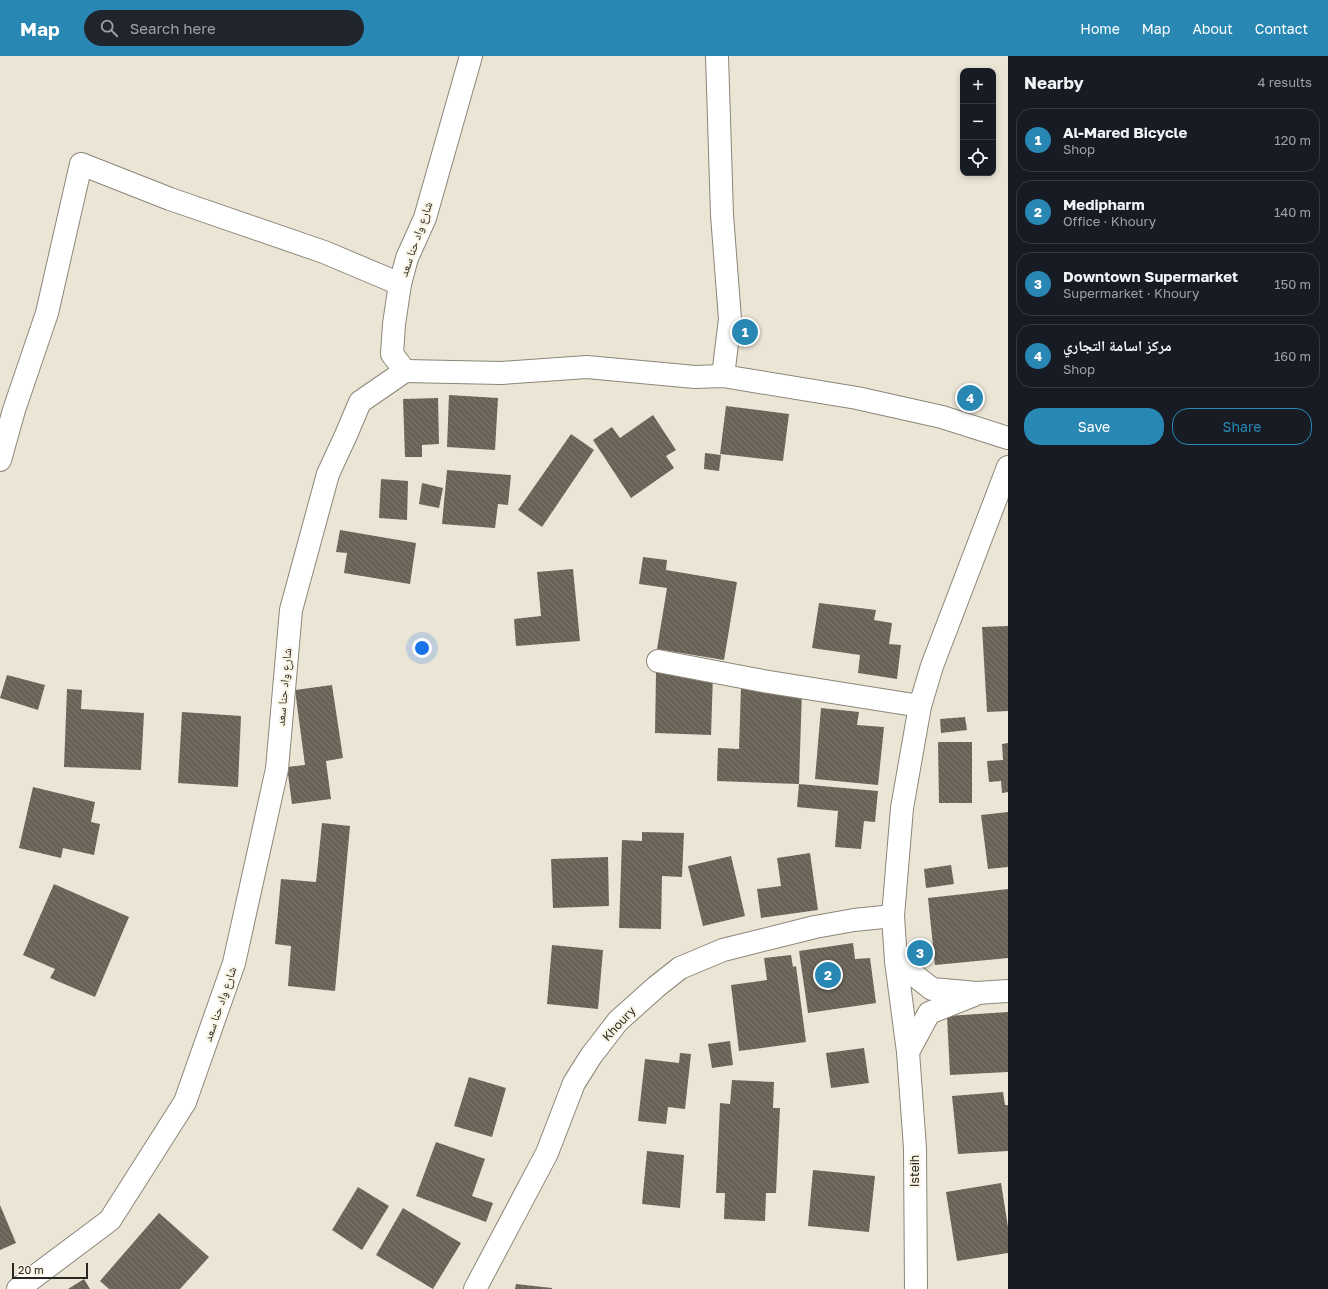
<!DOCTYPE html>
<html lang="en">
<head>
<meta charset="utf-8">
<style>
	body { margin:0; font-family:"Golos Text","Noto Naskh Arabic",sans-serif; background:#20242c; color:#f1f3f6 }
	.controls { position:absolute; right:12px; top:12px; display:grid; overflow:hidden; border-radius:8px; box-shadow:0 2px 6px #0003 }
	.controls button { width:36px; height:36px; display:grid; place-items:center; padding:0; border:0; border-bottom:1px solid #363941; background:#171b24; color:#f1f3f6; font:20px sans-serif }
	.scale { position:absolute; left:12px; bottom:10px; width:76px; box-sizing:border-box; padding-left:4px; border:2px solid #282620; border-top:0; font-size:11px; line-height:14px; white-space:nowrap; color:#282620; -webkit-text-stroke:3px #f8f3e3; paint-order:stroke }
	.you { position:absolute; left:422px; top:592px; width:14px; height:14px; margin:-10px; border:3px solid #fff; border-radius:50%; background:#1a73e8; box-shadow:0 0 0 6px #1a73e833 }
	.badge { display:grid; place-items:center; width:26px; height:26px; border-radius:50%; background:#2987b3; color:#fff; font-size:13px; font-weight:700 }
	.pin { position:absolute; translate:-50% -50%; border:2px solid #fff; box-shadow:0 1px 4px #0006 }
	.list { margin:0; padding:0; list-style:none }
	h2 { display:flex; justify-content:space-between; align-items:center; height:52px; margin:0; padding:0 16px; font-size:17px }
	h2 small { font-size:13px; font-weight:400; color:#9ea1a6 }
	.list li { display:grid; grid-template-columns:26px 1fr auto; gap:12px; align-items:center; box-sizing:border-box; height:64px; margin:0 8px 8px; padding:0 8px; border:1px solid #363941; border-radius:16px }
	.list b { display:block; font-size:15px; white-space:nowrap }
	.list p { margin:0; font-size:13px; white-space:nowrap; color:#9ea1a6 }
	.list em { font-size:13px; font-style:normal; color:#9ea1a6 }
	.actions { display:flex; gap:8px; padding:12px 16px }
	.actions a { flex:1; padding:9px 0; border:1px solid #2987b3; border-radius:16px; text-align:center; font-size:14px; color:#2987b3 }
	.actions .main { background:#2987b3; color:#fff }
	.icon { flex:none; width:22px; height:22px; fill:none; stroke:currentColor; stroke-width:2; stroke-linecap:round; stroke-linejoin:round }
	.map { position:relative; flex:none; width:1008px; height:1233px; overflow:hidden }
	header { display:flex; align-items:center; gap:24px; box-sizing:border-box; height:56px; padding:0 20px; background:#2987b3; color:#fff }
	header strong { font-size:19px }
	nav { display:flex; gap:22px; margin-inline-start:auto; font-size:14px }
	.search { width:280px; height:36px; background:#20242c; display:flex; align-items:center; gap:10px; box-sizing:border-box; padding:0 14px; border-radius:22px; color:#9ea1a6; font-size:15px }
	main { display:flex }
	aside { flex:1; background:#171b24 }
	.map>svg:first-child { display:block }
	.building { fill:url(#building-back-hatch) }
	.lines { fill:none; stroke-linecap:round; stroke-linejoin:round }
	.minor-casing { stroke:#8b8678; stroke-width:24 }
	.tertiary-casing { stroke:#8b8678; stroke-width:24 }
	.minor { stroke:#fff; stroke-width:22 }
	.tertiary { stroke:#fff; stroke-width:22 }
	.labels { text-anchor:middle; stroke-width:4; stroke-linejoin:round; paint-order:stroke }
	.street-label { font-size:12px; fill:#282620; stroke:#f8f3e3 }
</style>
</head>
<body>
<header>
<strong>Map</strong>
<div class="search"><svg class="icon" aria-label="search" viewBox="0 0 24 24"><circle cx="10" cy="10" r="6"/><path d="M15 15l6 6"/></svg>Search here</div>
<nav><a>Home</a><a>Map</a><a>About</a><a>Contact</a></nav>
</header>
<main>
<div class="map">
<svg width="1008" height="1233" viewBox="0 0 1008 1233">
	<defs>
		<pattern id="building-back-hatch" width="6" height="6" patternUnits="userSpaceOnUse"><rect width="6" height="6" fill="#686356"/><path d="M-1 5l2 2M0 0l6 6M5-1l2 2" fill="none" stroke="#7e7a70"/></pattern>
	</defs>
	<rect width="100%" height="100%" fill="#ebe5d6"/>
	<!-- building -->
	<g class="building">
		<polygon points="449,339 498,342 495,394 447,391"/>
		<polygon points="438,342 439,388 422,389 422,401 405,401 403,343"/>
		<polygon points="726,350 789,358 783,405 720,398"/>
		<polygon points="653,359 676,394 666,400 674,412 631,442 593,384 612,371 620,382"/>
		<polygon points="571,378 594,394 542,471 518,454"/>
		<polygon points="705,397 721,399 719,415 704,413"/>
		<polygon points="447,414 511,419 508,449 498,448 495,472 442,468"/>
		<polygon points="381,423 408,425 407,464 379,462"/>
		<polygon points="422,427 443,432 439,452 419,448"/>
		<polygon points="340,474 416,487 410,528 344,517 347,497 336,496"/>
		<polygon points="643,501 667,504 666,514 737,526 724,604 657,593 667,532 639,528"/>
		<polygon points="573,513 580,585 516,590 514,563 541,560 537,516"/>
		<polygon points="819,547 876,554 874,564 892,567 889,588 901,589 897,623 858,617 860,599 812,592"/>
		<polygon points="1008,570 1008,655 987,656 982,571"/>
		<polygon points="656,617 713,618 711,679 655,677"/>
		<polygon points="7,619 45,629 38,654 0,642"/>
		<polygon points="332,629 343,702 326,705 331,743 292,748 287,711 305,709 295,634"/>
		<polygon points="741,631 802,634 799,728 717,725 718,692 739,693"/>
		<polygon points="67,633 82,634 81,653 144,657 141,714 64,711"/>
		<polygon points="821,652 859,656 857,669 884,671 878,729 815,723"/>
		<polygon points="182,656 241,660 238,731 178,727"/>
		<polygon points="965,661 967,674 941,677 940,663"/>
		<polygon points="938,686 972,686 972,747 939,747"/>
		<polygon points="1008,687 1008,736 1002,737 1001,725 989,726 987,705 1003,704 1002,688"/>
		<polygon points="799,728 878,735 875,766 864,765 861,793 835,791 838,755 797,751"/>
		<polygon points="33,731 95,746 91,766 100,768 94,799 63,792 61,802 19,792"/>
		<polygon points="1008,756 1008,811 988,813 981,759"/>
		<polygon points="322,767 350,770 335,935 288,930 291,890 275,888 281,823 316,826"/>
		<polygon points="642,776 684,777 682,821 662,820 661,873 619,872 622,784 642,785"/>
		<polygon points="810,797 818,854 761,862 757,833 781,830 777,802"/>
		<polygon points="731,800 745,860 703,870 688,810"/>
		<polygon points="608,801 609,850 553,852 551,803"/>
		<polygon points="951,809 954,828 926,832 924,813"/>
		<polygon points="54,828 129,861 95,941 50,922 55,913 23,899"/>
		<polygon points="1008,833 1008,902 935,909 928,842"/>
		<polygon points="853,887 855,903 870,902 876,947 808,957 799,895"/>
		<polygon points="552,889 603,894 598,953 547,948"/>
		<polygon points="791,899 793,911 796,910 806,986 739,995 731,929 767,924 764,902"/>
		<polygon points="1008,956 1008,1016 950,1019 947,960"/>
		<polygon points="730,985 733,1009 712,1012 708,988"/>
		<polygon points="864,992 869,1027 831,1032 826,997"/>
		<polygon points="680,997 691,998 685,1053 668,1051 666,1068 638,1065 645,1003 679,1007"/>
		<polygon points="469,1021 506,1032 492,1081 454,1070"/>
		<polygon points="732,1024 774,1026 773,1052 780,1052 776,1137 766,1137 765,1165 724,1163 725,1137 716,1137 720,1047 730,1048"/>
		<polygon points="1003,1036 1005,1049 1008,1049 1008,1095 958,1098 952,1040"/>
		<polygon points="436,1086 485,1103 472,1140 493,1147 486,1166 416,1140"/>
		<polygon points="647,1095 684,1099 680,1152 642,1148"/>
		<polygon points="813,1114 875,1120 869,1176 808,1170"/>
		<polygon points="1001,1127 1008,1171 1008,1197 957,1205 946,1136"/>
		<polygon points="358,1131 389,1150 362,1194 332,1174"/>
		<polygon points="0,1149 16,1187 0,1194"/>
		<polygon points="403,1152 461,1187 433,1233 376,1199"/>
		<polygon points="159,1157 209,1201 180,1233 109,1233 100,1225"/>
		<polygon points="84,1223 90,1233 68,1233"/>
		<polygon points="516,1228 552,1232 552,1233 515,1233"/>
	</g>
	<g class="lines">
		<!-- minor casing -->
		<g class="minor-casing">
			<g id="minor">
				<polyline points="717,0 722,159 730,263 723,320"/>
				<polyline points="405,315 501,317 587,311 695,321 723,320 857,342 942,361 1008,382"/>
				<polyline points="405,315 392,298 394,268 400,228 407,202 425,162 471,0"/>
				<polyline points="0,404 14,354 47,257 81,108 170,143 324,196 400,228"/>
				<polyline points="658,605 763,625 920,650"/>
				<polyline points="896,905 932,933 977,937 1008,935"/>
				<polyline points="908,996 929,957 974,939"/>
				<polyline points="18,1233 110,1164 185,1046 234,907 277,713 291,554 328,418 346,379 360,346 405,315"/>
				<polyline points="475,1233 547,1097 574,1027 591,1000 618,965 656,931 680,912 723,894 815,871 854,864 893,860"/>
			</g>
		</g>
		<!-- tertiary casing -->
		<g class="tertiary-casing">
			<polyline id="tertiary" points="916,1233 915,1092 908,996 896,905 893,860 902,752 920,650 932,610 1008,411"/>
		</g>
		<!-- minor -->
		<use href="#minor" class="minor"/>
		<!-- tertiary -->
		<use href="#tertiary" class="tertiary"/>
	</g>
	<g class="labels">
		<!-- street labels -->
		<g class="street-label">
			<text transform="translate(416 183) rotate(-71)" y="4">شارع واد حنا سعد</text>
			<text transform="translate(284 631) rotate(-85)" y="4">شارع واد حنا سعد</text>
			<text transform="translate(220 948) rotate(-71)" y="4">شارع واد حنا سعد</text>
			<text transform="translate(619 968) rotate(-47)" y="4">Khoury</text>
			<text transform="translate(915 1115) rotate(-90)" y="4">Isteih</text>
		</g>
	</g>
</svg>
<div class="controls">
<button>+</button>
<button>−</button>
<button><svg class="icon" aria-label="locate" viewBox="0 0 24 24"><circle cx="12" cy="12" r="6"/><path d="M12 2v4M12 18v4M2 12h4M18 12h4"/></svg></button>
</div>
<div class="scale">20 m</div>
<div class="you"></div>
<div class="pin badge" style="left:745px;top:276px">1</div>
<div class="pin badge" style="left:828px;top:919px">2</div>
<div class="pin badge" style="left:920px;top:897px">3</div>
<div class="pin badge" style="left:970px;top:342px">4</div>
</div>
<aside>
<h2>Nearby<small>4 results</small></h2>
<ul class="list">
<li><span class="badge">1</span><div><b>Al-Mared Bicycle</b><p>Shop</p></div><em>120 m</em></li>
<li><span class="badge">2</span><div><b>Medipharm</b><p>Office · Khoury</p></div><em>140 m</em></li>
<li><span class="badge">3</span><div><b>Downtown Supermarket</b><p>Supermarket · Khoury</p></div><em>150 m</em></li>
<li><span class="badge">4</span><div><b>مركز اسامة التجاري</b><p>Shop</p></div><em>160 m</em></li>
</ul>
<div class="actions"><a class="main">Save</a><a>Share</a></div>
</aside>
</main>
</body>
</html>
